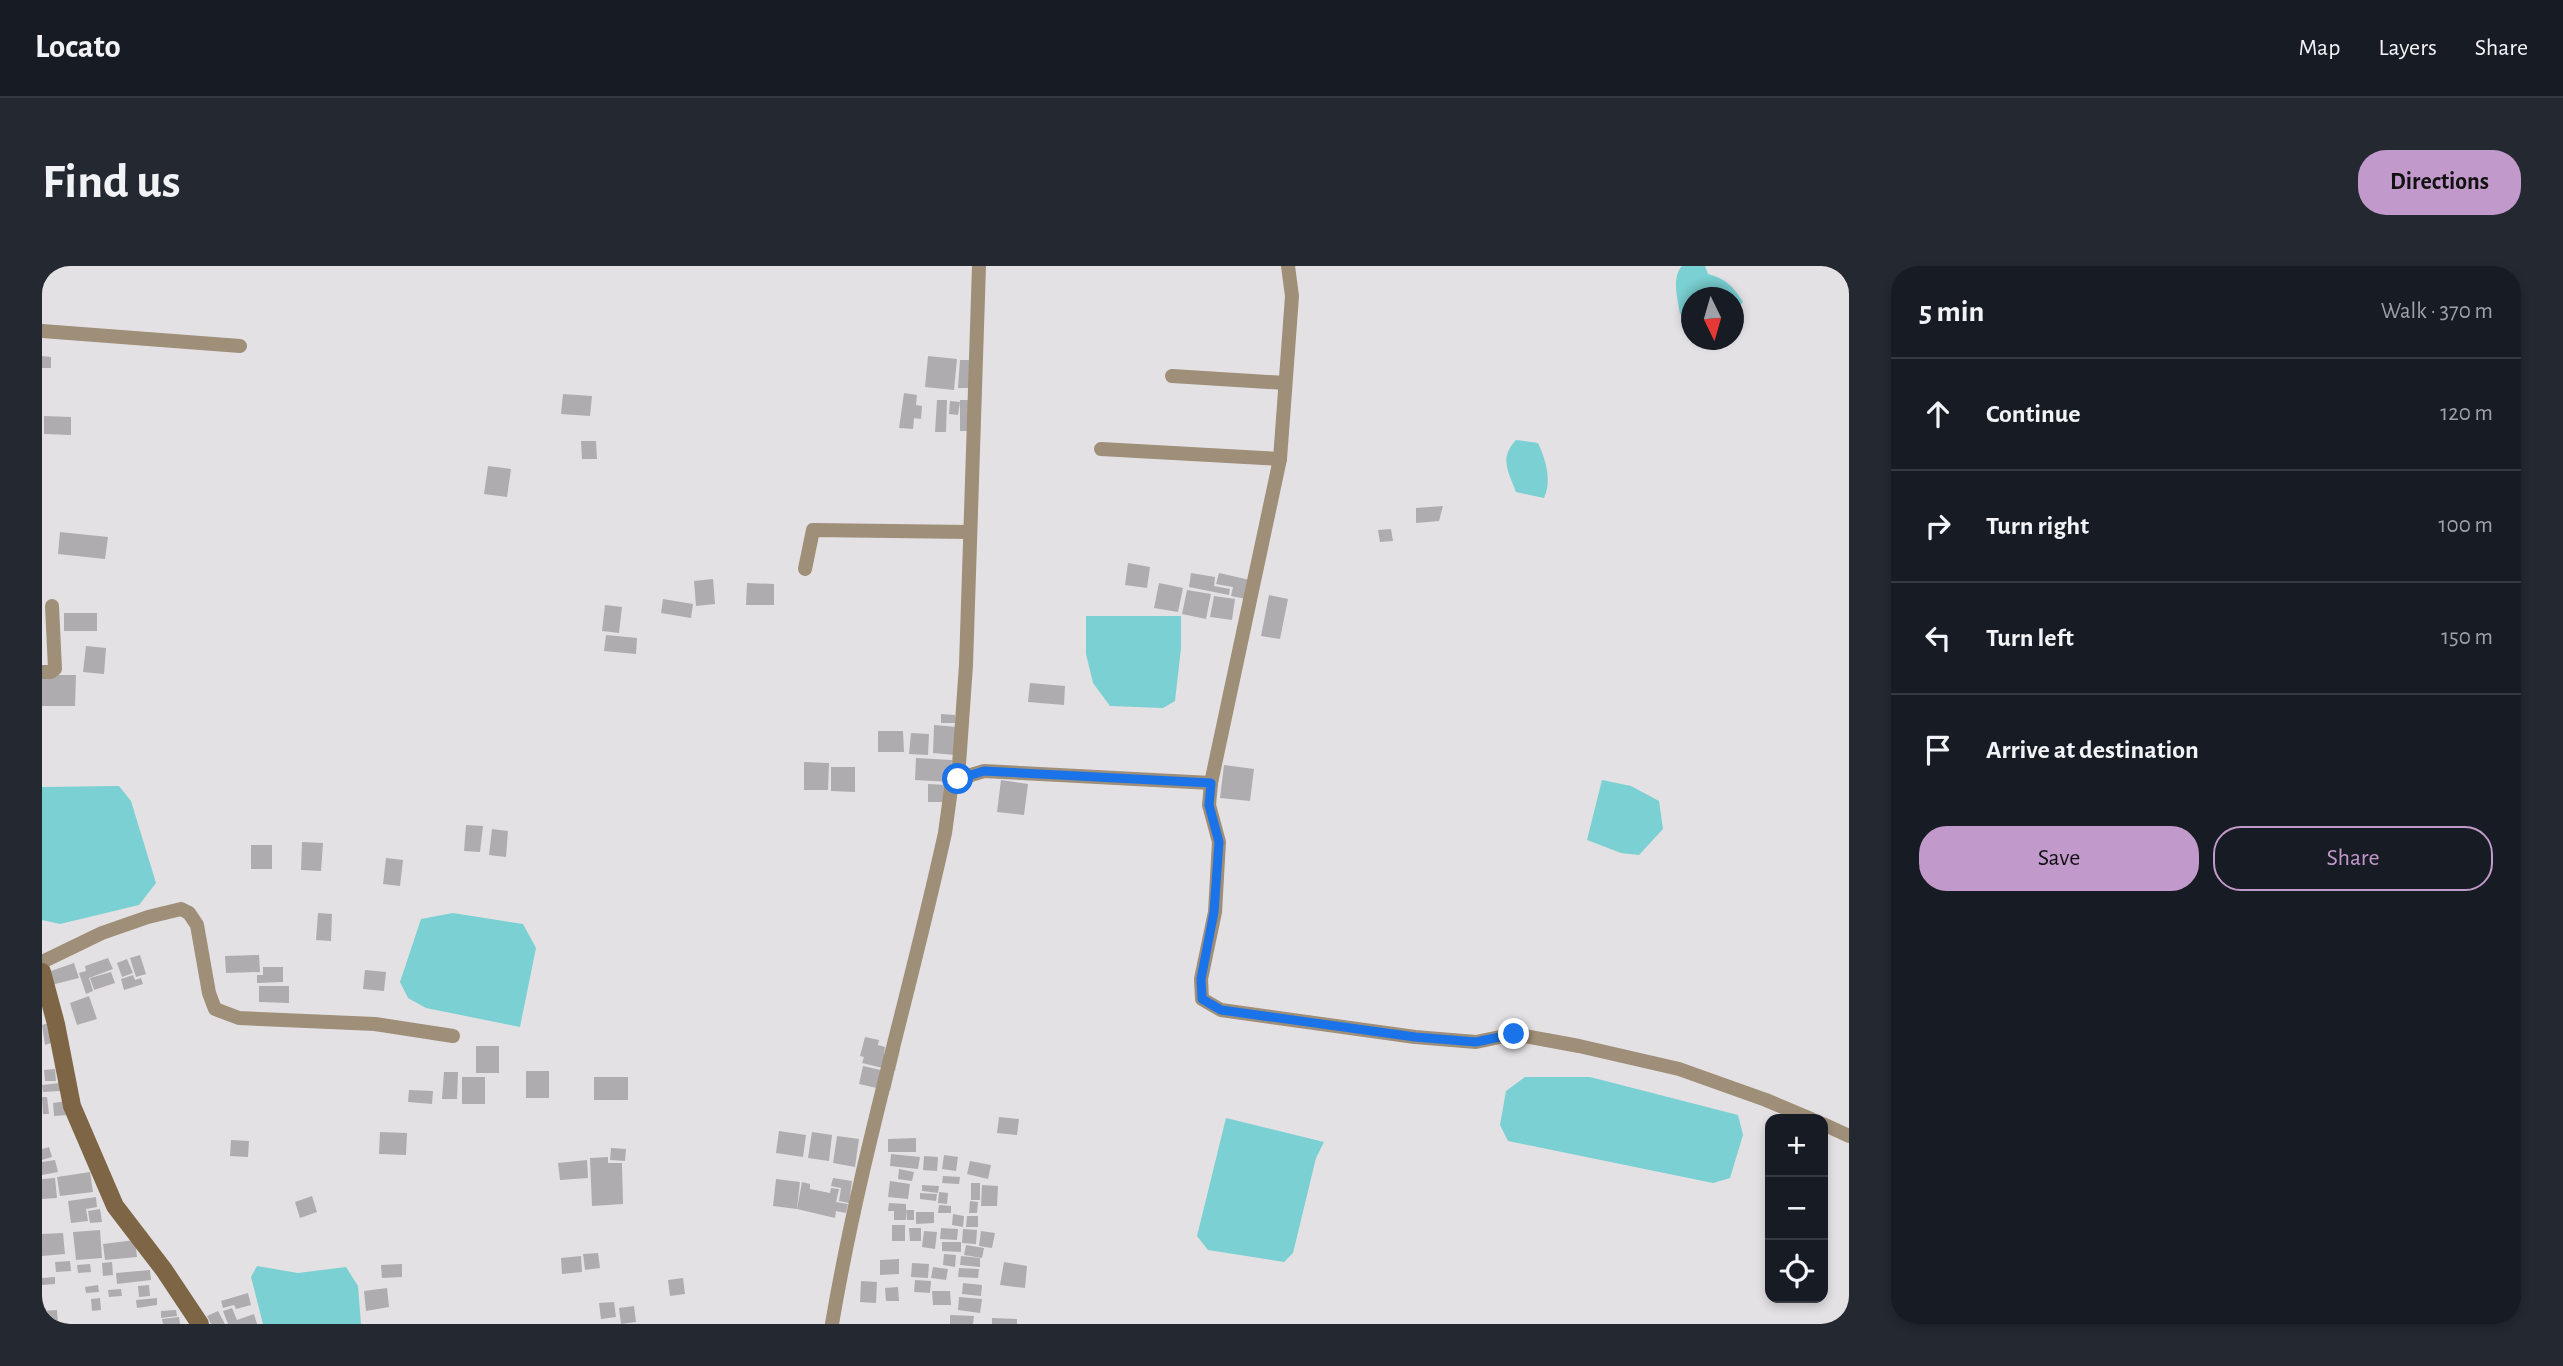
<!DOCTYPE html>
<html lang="en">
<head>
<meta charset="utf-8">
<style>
	body { margin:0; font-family:"Alegreya Sans",sans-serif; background:#242831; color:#f1f3f6 }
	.controls { position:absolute; right:21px; bottom:21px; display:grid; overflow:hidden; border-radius:14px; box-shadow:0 4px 10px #0003 }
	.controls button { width:63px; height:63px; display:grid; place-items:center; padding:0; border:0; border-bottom:2px solid #363941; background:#171b24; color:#f1f3f6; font:35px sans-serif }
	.compass { position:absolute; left:1639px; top:21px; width:63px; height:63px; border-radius:50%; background:#171b24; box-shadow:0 4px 10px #0003; rotate:175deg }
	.stop { position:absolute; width:21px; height:21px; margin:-16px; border:5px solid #1a73e8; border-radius:50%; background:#fff }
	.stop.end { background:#1a73e8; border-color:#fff; box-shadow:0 2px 7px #0008 }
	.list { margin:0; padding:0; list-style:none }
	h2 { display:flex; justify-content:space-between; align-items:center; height:91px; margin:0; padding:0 28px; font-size:30px }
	h2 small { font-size:23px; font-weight:400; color:#9ea1a6 }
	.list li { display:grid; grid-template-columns:46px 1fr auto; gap:21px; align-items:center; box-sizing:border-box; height:112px; padding:0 28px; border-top:2px solid #363941 }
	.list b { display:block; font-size:26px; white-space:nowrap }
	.list em { font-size:23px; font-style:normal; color:#9ea1a6 }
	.actions { display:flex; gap:14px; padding:21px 28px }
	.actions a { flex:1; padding:16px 0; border:2px solid #c299cb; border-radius:28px; text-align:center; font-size:24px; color:#c299cb }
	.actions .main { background:#c299cb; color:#111 }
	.icon { flex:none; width:38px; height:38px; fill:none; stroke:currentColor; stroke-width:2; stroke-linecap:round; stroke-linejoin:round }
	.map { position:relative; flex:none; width:1807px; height:1058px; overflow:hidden; border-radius:28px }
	header { display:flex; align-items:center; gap:42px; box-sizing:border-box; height:98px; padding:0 35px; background:#171b24; border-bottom:2px solid #363941 }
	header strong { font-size:33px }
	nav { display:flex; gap:38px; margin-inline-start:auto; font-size:24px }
	.intro { display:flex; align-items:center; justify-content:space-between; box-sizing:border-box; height:168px; padding:0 42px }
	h1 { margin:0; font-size:49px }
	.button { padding:18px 32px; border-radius:28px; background:#c299cb; color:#111; font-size:24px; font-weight:700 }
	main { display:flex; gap:42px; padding:0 42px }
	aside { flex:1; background:#171b24; border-radius:28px; box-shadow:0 4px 10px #0003 }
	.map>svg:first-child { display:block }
	.water { fill:#7ad0d2 }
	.building { fill:#afacaf }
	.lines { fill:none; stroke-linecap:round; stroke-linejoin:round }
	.street { stroke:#9f8e78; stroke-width:14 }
	.secondary { stroke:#7e6545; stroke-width:18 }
	.route { stroke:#1a73e8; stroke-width:9 }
</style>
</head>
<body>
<header>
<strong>Locato</strong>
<nav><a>Map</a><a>Layers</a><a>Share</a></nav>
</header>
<div class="intro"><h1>Find us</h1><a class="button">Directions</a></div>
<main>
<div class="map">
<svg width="1807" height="1058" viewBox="0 0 1807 1058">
	<rect width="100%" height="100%" fill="#e4e1e4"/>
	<!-- water -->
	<g class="water">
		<path d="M 1640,0 L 1663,0 L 1666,8 C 1684,13 1691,20 1701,36 L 1692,45 L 1692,32 L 1650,32 L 1649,52 L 1638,48 C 1636,33 1629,12 1640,0 Z"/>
		<path d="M 1474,174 L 1496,177 C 1504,194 1510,215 1502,232 L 1474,226 C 1466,205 1457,192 1474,174 Z"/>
		<polygon points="1044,350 1139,350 1139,382 1133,435 1121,442 1068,440 1051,417 1044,388"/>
		<polygon points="1560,514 1589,520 1617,535 1621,563 1597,589 1579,587 1545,574"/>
		<polygon points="77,520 89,535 114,617 97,639 18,658 0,654 0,521"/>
		<polygon points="411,647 481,658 494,682 478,761 384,742 366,732 358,716 379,653"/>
		<polygon points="1483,811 1548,811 1696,849 1701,869 1688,912 1671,917 1466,875 1458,859 1464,825"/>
		<polygon points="1184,852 1282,876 1274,892 1251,987 1242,996 1166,984 1155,970"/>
		<polygon points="215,1000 256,1007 304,1001 316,1020 319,1058 221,1058 209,1011"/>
	</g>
	<!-- building -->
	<g class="building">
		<polygon points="0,90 9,91 9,102 0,102"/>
		<polygon points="886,90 915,93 912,124 883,121"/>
		<polygon points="918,94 933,94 931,122 916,122"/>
		<polygon points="862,127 875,129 874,139 880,140 879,153 872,152 871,163 857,162"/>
		<polygon points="521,128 550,130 548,150 519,148"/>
		<polygon points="895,134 905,134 904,166 893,166"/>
		<rect x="918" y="134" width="11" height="31"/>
		<polygon points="908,135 918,136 916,149 907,148"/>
		<polygon points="2,150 29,151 29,169 2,168"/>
		<polygon points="539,175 554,175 555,193 540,193"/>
		<polygon points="446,200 469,203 465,231 442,228"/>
		<polygon points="1401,240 1397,255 1374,257 1374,242"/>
		<polygon points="1349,263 1351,275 1338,276 1336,264"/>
		<polygon points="18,266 66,271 63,293 16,288"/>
		<polygon points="1086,297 1108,301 1105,322 1083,319"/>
		<polygon points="1149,307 1173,311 1172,320 1188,323 1187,329 1147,321"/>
		<polygon points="1177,307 1208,314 1204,333 1189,330 1191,321 1174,318"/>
		<polygon points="671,313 673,338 654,340 652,315"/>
		<polygon points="705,317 732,318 732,339 704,339"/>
		<polygon points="1117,317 1141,322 1136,346 1112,342"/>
		<polygon points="1145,324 1169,328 1164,353 1140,348"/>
		<polygon points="1227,329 1246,333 1238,373 1219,370"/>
		<polygon points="1172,330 1193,333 1190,354 1168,351"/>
		<polygon points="621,333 651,338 649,352 619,347"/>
		<polygon points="563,339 580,341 577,367 560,365"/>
		<rect x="22" y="347" width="33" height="18"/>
		<polygon points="564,369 595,372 594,388 562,385"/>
		<polygon points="44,380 64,382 62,408 41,406"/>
		<polygon points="0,409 34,409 33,440 0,440"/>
		<polygon points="988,417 1023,420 1022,439 986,436"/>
		<polygon points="899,448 913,449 913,457 899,457"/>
		<polygon points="892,459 915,461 913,489 891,487"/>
		<polygon points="836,465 861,465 862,486 836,486"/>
		<polygon points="869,467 887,468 886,489 867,488"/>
		<polygon points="874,492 910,494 909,516 873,514"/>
		<polygon points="762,496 787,497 786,524 762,524"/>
		<polygon points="1182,499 1212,503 1208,535 1178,532"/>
		<polygon points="789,501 813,501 813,526 789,525"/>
		<polygon points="959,514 986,518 982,549 955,546"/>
		<polygon points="886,518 905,519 905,536 886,536"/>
		<polygon points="424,559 441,560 438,586 422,585"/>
		<polygon points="450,563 466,565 464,591 447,589"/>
		<polygon points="260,576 281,577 279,605 259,604"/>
		<rect x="209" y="579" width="21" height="24"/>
		<polygon points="344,592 361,594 358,620 341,618"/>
		<polygon points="276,647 290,648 289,675 274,674"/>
		<polygon points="98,689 104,708 94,711 88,692"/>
		<polygon points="217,689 218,706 184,707 183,690"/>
		<polygon points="66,692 71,703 47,712 51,725 44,728 37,707 44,705 43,700"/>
		<polygon points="85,693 91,707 80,711 75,697"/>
		<polygon points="32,697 37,712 9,719 6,706"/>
		<polygon points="221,701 241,701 241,716 215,717 215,709 221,709"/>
		<polygon points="323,704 344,706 342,725 321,723"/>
		<polygon points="69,706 73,717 52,724 48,712"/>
		<polygon points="91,709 93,714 99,712 101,718 82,724 79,713"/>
		<polygon points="217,720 247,720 247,737 217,736"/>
		<polygon points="47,730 55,753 35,759 28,737"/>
		<polygon points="10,756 15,775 3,779 0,759"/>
		<polygon points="823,771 837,774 836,779 843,781 842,788 843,788 845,780 858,783 853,805 820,797 822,791 818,790"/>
		<rect x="434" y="780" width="23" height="27"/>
		<polygon points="821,800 852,807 848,825 817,818"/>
		<polygon points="13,803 14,815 3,815 2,804"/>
		<rect x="484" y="805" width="23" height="27"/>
		<polygon points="402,806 416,806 415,833 400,833"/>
		<rect x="420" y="811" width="23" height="27"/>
		<rect x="552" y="811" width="34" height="23"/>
		<polygon points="18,817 19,825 1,826 0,819"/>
		<polygon points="367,824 391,825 390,838 366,836"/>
		<polygon points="0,831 5,831 7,848 1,848"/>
		<polygon points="25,835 27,849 12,850 11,837"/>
		<polygon points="957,851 977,853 975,869 955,867"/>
		<polygon points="737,865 764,869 761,891 734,887"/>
		<polygon points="338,866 365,867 364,889 337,888"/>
		<polygon points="770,866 790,869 787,895 766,892"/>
		<polygon points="795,870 817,873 813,901 791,897"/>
		<polygon points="874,872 874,886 846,886 846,873"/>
		<polygon points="189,874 207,875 206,891 188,890"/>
		<polygon points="7,881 10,891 0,894 0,883"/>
		<polygon points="569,882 584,883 583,895 568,894"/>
		<polygon points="849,888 878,891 876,903 848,900"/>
		<polygon points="902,889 916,891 914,905 900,903"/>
		<polygon points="882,890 896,891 895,905 881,904"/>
		<polygon points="566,891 566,897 580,897 581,938 550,940 548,892"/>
		<polygon points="13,894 16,906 0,909 0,896"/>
		<polygon points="545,894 546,912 518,914 516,897"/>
		<polygon points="928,895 949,899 946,913 925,908"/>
		<polygon points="857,903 872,906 870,915 856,913"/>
		<polygon points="48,906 51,926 18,930 15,911"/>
		<polygon points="901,910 918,911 917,918 900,917"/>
		<polygon points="13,912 15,932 0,933 0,913"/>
		<polygon points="791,912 810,915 807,937 797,935 799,922 789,920"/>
		<polygon points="734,913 758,916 755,943 731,940"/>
		<polygon points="848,915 868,918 866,933 846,931"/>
		<polygon points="760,916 768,918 768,923 788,927 789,922 797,923 794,936 806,938 804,947 794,945 793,952 755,943"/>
		<rect x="929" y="917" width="9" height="17"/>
		<polygon points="880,919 897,920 896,927 880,925"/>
		<polygon points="940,919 956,920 955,940 939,940"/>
		<polygon points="897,926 906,927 905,938 896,937"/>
		<polygon points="878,927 895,928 894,935 878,933"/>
		<polygon points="270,930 275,946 258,952 253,936"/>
		<polygon points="54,931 55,941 44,943 46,955 29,957 26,935"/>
		<polygon points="928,935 936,936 935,947 927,947"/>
		<polygon points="847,937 864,938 864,954 852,954 852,945 846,945"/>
		<polygon points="897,939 909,940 909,947 896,947"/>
		<polygon points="58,943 60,956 48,957 46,945"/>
		<polygon points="864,944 872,944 872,954 865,954"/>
		<polygon points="874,946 892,946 892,957 874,958"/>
		<polygon points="911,948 922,950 921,961 910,959"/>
		<polygon points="925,950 936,950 936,961 924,961"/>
		<rect x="850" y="959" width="13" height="16"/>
		<polygon points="867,962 879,962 879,975 868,975"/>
		<polygon points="899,962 916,963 915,974 898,973"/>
		<polygon points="921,963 935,964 934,978 920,977"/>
		<polygon points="58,964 60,992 34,994 31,966"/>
		<polygon points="882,965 895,966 893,983 880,981"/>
		<polygon points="939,965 953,967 950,982 937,980"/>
		<polygon points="21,967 23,988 0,990 0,968"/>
		<polygon points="93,974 95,991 63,994 61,978"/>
		<polygon points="900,976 919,976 919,986 900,985"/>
		<polygon points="924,979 942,982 940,992 922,989"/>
		<polygon points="556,987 558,1002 543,1004 541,988"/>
		<polygon points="902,988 914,989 913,1001 901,999"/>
		<polygon points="539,990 540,1006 520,1008 519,992"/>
		<polygon points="919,990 938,992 938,1001 918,999"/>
		<polygon points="857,993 857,1008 838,1009 838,994"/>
		<polygon points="28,995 29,1005 14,1006 13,996"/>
		<polygon points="70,996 71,1009 61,1010 60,997"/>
		<polygon points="962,996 985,1000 983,1022 958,1019"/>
		<polygon points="870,997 887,998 886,1012 869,1011"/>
		<polygon points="48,998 49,1006 36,1007 35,999"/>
		<polygon points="360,998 360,1011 340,1012 339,999"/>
		<polygon points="891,1001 906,1003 904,1014 889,1012"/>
		<polygon points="917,1002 937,1003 936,1012 916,1011"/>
		<polygon points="108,1004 109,1014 75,1018 74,1007"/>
		<polygon points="13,1011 13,1018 0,1019 0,1012"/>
		<polygon points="641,1012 643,1028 628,1030 626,1014"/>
		<polygon points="873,1014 889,1015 888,1027 872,1026"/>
		<polygon points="819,1015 835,1016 834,1037 818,1036"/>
		<polygon points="921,1017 940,1019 939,1030 920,1028"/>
		<polygon points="56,1019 57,1026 44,1027 43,1021"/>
		<polygon points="107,1019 108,1030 97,1031 96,1020"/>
		<polygon points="856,1021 857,1035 844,1035 843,1022"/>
		<polygon points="345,1022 347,1041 324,1045 322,1025"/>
		<polygon points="79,1023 80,1030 67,1031 66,1024"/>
		<polygon points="890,1025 908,1025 909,1039 891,1039"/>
		<polygon points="206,1027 209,1039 194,1043 192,1039 181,1042 179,1035"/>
		<polygon points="917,1031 940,1033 938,1047 916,1044"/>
		<polygon points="58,1032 59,1044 50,1045 49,1033"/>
		<polygon points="115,1032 115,1039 95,1042 94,1034"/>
		<polygon points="572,1036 574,1051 559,1053 557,1037"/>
		<polygon points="592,1040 594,1056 579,1058 577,1042"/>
		<polygon points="190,1042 195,1054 212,1048 215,1058 186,1058 181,1045"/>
		<polygon points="15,1044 16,1058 0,1058 0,1045"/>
		<polygon points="134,1044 135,1050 119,1052 119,1045"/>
		<polygon points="176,1045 183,1058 169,1058 165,1050"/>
		<polygon points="908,1049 932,1050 931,1058 908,1058"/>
		<polygon points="137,1051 138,1058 121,1058 120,1053"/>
		<polygon points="950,1052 975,1053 975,1058 950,1058"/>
	</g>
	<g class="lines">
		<!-- street -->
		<g class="street">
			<polyline points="0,65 198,80"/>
			<polyline points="1130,110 1243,117"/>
			<polyline points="1059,183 1238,193"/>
			<polyline points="763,303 771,264 927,266"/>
			<polyline points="0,406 9,406 13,403 10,340"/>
			<polyline points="916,513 924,399 937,0"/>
			<polyline points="1169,517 1167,539 1177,576 1173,646 1159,713 1160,733 1179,744 1373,771 1434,776 1472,768 1537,780 1637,803 1724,834 1769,853"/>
			<polyline points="0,696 60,667 106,651 139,643 147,647 155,659 167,727 173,743 197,752 333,758 411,770"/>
			<polyline points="1781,858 1807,870"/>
			<path d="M 790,1058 C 818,892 867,731 903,567 L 909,523 L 916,513 L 942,505 L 1169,517 L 1238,193 L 1250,30 L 1246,0"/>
		</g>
		<!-- secondary -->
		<polyline class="secondary" points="0,706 14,758 30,840 73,940 122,1004 158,1058"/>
	</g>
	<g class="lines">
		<!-- route -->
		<polyline class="route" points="916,513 942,505 1169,517 1167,539 1177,576 1172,646 1159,713 1160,733 1179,744 1373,771 1434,776 1472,768"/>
	</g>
</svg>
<div class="controls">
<button>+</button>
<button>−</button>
<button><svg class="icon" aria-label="locate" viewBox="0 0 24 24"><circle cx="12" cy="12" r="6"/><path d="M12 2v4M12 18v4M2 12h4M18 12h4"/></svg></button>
</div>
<svg class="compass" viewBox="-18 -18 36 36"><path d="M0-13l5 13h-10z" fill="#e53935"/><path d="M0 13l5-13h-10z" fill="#9ea1a6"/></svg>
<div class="stop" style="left:916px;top:513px"></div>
<div class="stop end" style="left:1472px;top:768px"></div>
</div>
<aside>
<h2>5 min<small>Walk · 370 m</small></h2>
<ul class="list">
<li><svg class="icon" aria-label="ahead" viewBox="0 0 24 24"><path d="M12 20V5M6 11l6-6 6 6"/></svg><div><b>Continue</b></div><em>120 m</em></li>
<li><svg class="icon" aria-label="right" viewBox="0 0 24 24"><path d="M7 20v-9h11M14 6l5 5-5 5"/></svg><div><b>Turn right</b></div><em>100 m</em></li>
<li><svg class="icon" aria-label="left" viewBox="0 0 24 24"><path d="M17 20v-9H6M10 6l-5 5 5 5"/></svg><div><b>Turn left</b></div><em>150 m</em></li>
<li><svg class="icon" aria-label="arrive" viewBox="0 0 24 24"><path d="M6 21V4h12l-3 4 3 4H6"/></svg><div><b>Arrive at destination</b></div></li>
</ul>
<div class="actions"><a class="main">Save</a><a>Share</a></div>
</aside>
</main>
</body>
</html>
